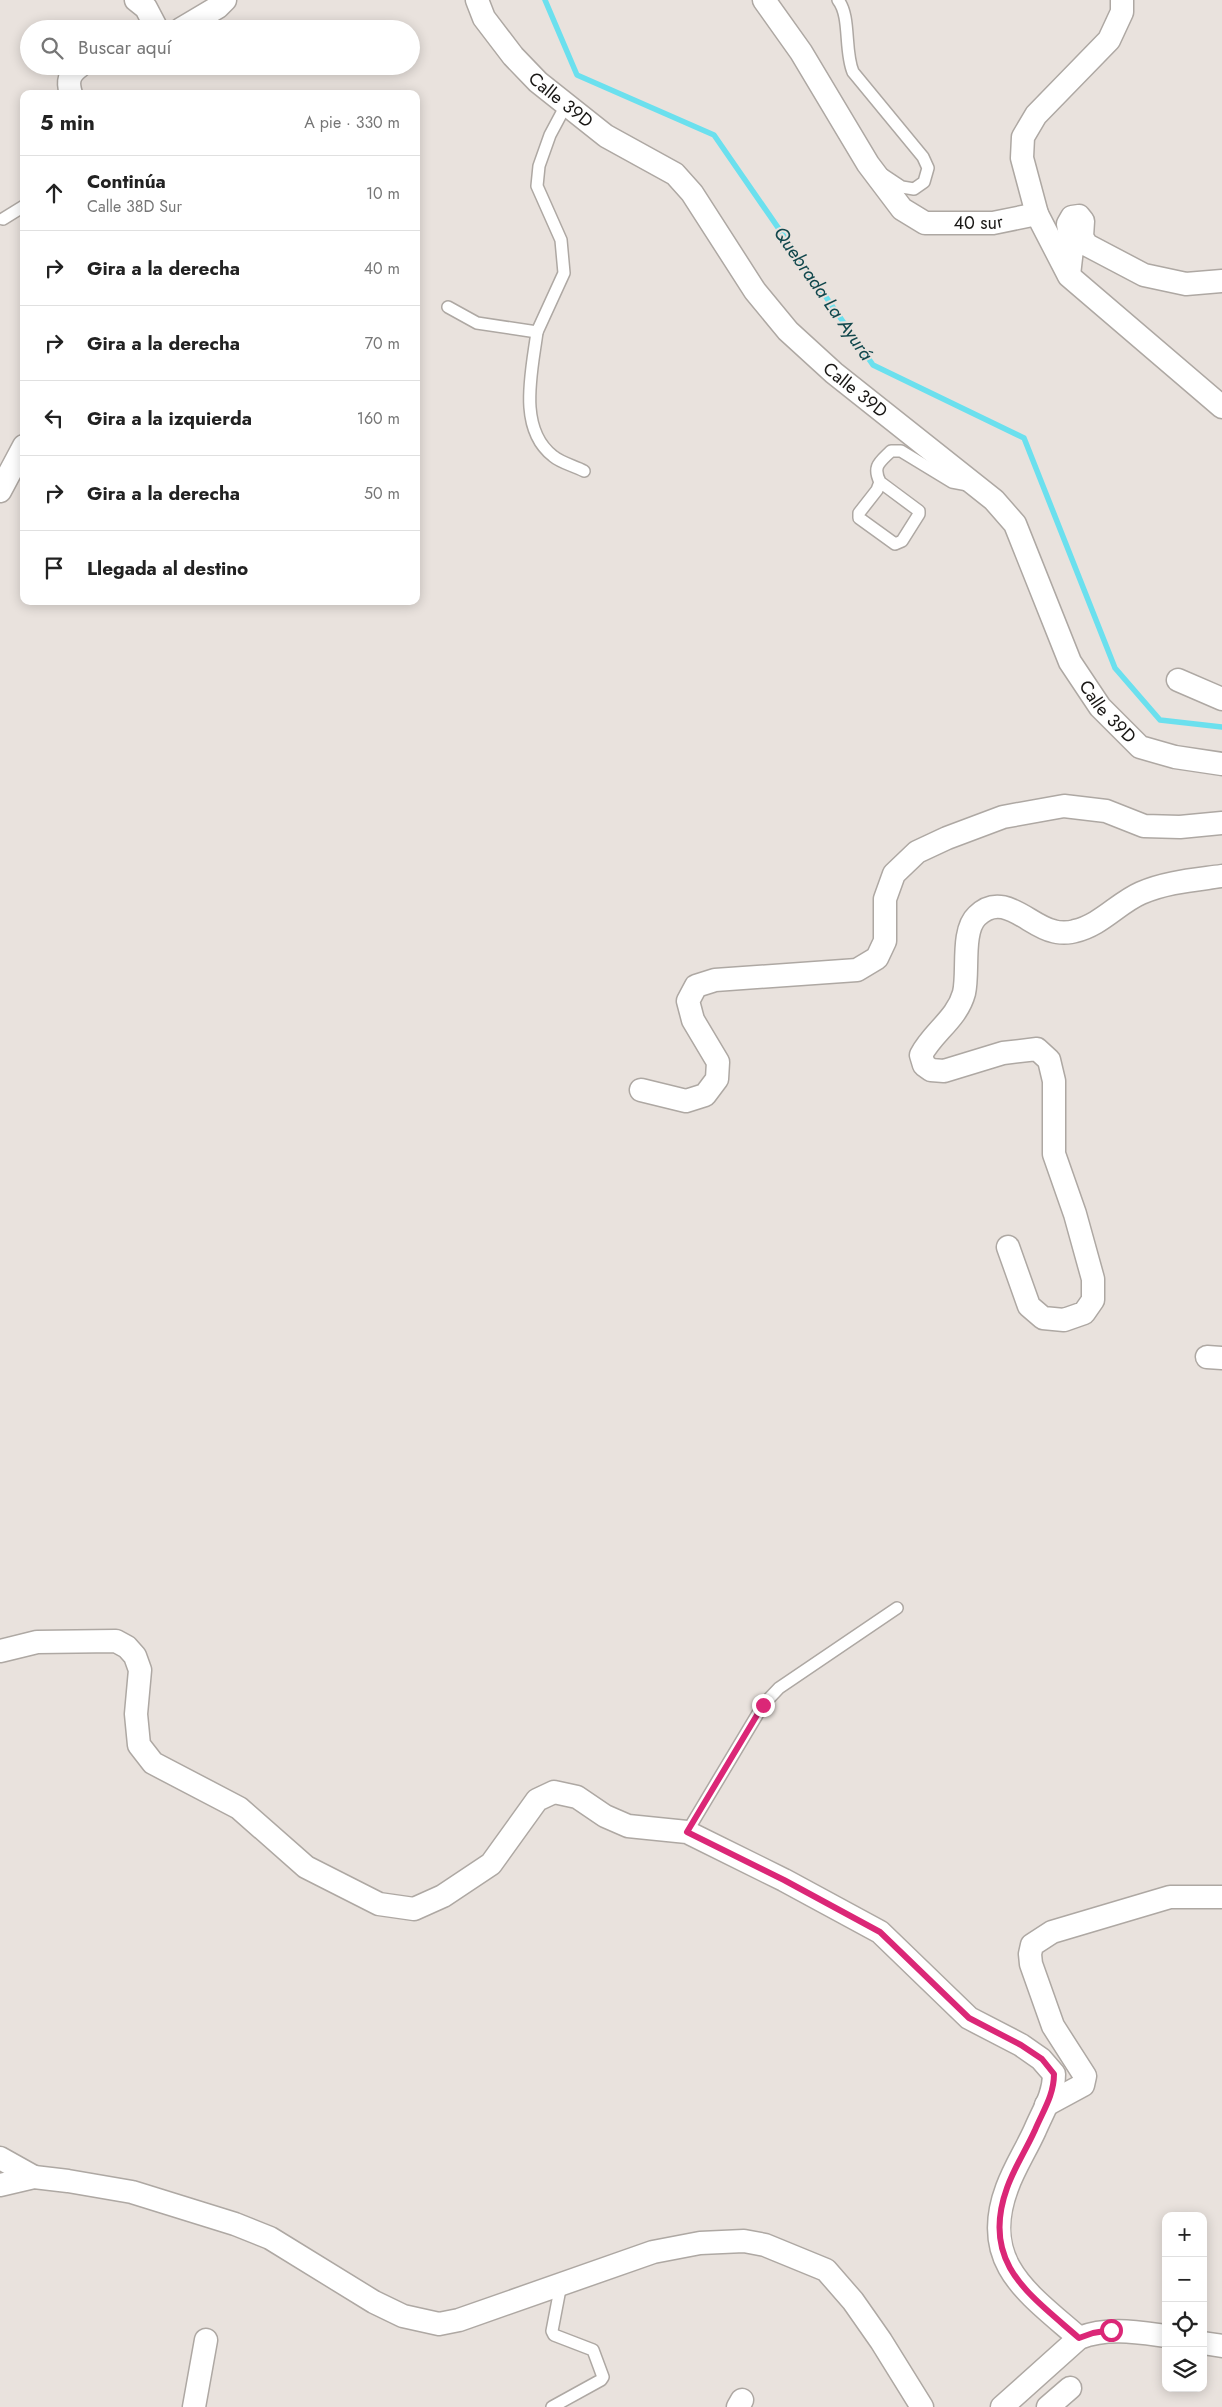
<!DOCTYPE html>
<html lang="es">
<head>
<meta charset="utf-8">
<style>
	body { margin:0; font-family:Jost,sans-serif; background:#f2f2f2; color:#222 }
	.controls { position:absolute; right:15px; bottom:15px; display:grid; overflow:hidden; border-radius:10px; box-shadow:0 2px 12px #0003 }
	.controls button { width:45px; height:45px; display:grid; place-items:center; padding:0; border:0; border-bottom:1px solid #e0e0e0; background:#fff; color:#222; font:25px sans-serif }
	.stop { position:absolute; width:15px; height:15px; margin:-11px; border:4px solid #db2777; border-radius:50%; background:#fff }
	.stop.end { background:#db2777; border-color:#fff; box-shadow:0 1px 5px #0008 }
	.list { margin:0; padding:0; list-style:none }
	h2 { display:flex; justify-content:space-between; align-items:center; height:65px; margin:0; padding:0 20px; font-size:21px }
	h2 small { font-size:16px; font-weight:400; color:#767676 }
	.list li { display:grid; grid-template-columns:32px 1fr auto; gap:15px; align-items:center; box-sizing:border-box; height:75px; padding:0 20px; border-top:1px solid #e0e0e0 }
	.list b { display:block; font-size:19px; white-space:nowrap }
	.list p { margin:0; font-size:16px; white-space:nowrap; color:#767676 }
	.list em { font-size:16px; font-style:normal; color:#767676 }
	.icon { flex:none; width:28px; height:28px; fill:none; stroke:currentColor; stroke-width:2; stroke-linecap:round; stroke-linejoin:round }
	.map { position:relative; flex:none; width:1222px; height:2407px; overflow:hidden }
	.search { position:absolute; background:#fff; box-shadow:0 2px 12px #0003; left:20px; top:20px; width:400px; height:55px; display:flex; align-items:center; gap:12px; box-sizing:border-box; padding:0 18px; border-radius:28px; color:#767676; font-size:19px }
	.panel { position:absolute; background:#fff; box-shadow:0 2px 12px #0003; left:20px; top:90px; width:400px; height:515px; border-radius:10px }
	.map>svg:first-child { display:block }
	.lines { fill:none; stroke-linecap:round; stroke-linejoin:round }
	.stream { stroke:#6be0ee; stroke-width:5.5 }
	.service-casing { stroke:#aea8a3; stroke-width:14 }
	.minor-casing { stroke:#aea8a3; stroke-width:25 }
	.service { stroke:#fff; stroke-width:11 }
	.minor { stroke:#fff; stroke-width:22 }
	.route { stroke:#db2777; stroke-width:6 }
	.labels { text-anchor:middle; stroke-width:4; stroke-linejoin:round; paint-order:stroke }
	.street-label { font-size:18px; fill:#191715; stroke:#e9e2dd }
	.water-label { font-size:19px; font-style:italic; fill:#11474c; stroke:#e9e2dd }
</style>
</head>
<body>
<div class="map">
<svg width="1222" height="2407" viewBox="0 0 1222 2407">
	<rect width="100%" height="100%" fill="#e9e2dd"/>
	<g class="lines">
		<!-- stream -->
		<polyline class="stream" points="545,0 577,75 714,135 873,365 1024,438 1115,668 1160,720 1222,727"/>
		<!-- service casing -->
		<g class="service-casing">
			<g id="service">
				<path d="M 838,0 C 851,16 844,51 853,72 L 923,157 L 928,168 L 924,182 L 914,189 L 902,187 L 884,175"/>
				<polyline points="3,219 24,206"/>
				<polyline points="448,307 477,323 537,332 564,273 561,240 537,186 539,166 550,135 566,105"/>
				<path d="M 537,332 C 532,371 517,428 553,456 C 561,463 575,466 584,471"/>
				<path d="M 880,482 L 919,511 L 919,514 L 902,541 L 895,544 L 859,518 L 859,513 L 877,490 L 880,482 C 872,466 880,462 891,451 L 901,451 L 952,482 L 968,485"/>
				<polyline points="687,1832 763,1705 779,1688 897,1608"/>
				<polyline points="552,2407 601,2380 603,2377 593,2350 554,2335 552,2331 561,2284"/>
			</g>
		</g>
		<!-- minor casing -->
		<g class="minor-casing">
			<g id="minor">
				<polyline points="136,0 146,8 157,29"/>
				<path id="s1" d="M 477,0 L 484,18 L 513,56 L 538,82 L 606,136 L 675,174 L 692,193 L 755,291 L 788,331 L 834,373 L 994,500 L 1015,524 L 1070,662 L 1100,707 L 1140,747 L 1175,757 L 1222,764"/>
				<path id="s2" d="M 764,0 L 801,52 L 868,164 L 902,209 L 925,223 L 993,223 L 1037,214"/>
				<polyline points="1122,0 1122,12 1109,40 1036,115 1023,137 1022,158 1037,214 1069,276 1222,407"/>
				<polyline points="181,29 218,7 225,0"/>
				<path d="M 71,94 C 67,81 69,74 80,66"/>
				<polyline points="1069,275 1072,249 1068,224 1072,217 1079,216 1083,221 1082,237 1087,245 1144,275 1186,284 1222,281"/>
				<polyline points="0,491 24,446"/>
				<polyline points="1178,680 1222,699"/>
				<polyline points="641,1090 686,1101 705,1095 717,1079 718,1062 693,1020 688,1001 696,986 715,980 857,970 877,958 885,941 885,899 894,874 917,852 947,838 1003,817 1064,806 1106,811 1144,826 1180,827 1222,823"/>
				<path d="M 1008,1247 L 1029,1306 L 1043,1318 L 1064,1320 L 1084,1313 L 1093,1300 L 1093,1279 L 1075,1214 L 1054,1154 L 1054,1081 L 1049,1060 L 1037,1049 L 1003,1053 L 944,1071 L 931,1070 L 924,1065 L 921,1055 C 933,1032 957,1019 964,993 C 969,972 961,931 977,916 C 1003,890 1029,926 1053,931 C 1058,933 1070,933 1075,931 C 1101,925 1118,903 1141,893 C 1166,882 1194,880 1222,876"/>
				<polyline points="1207,1357 1222,1358"/>
				<path d="M 0,1651 L 37,1642 L 116,1641 L 127,1647 L 135,1656 L 140,1670 L 136,1714 L 139,1745 L 153,1763 L 239,1808 L 306,1867 L 379,1904 L 414,1909 L 443,1896 L 491,1864 L 537,1800 L 554,1792 L 577,1797 L 605,1816 L 628,1826 L 687,1832 L 784,1880 L 880,1932 L 969,2018 L 1021,2045 L 1041,2059 L 1054,2074 C 1054,2095 1043,2111 1035,2130 C 1026,2150 1014,2168 1007,2188 C 979,2263 1029,2294 1079,2338"/>
				<polyline points="1046,2105 1083,2085 1085,2076 1053,2026 1031,1964 1030,1954 1032,1945 1052,1932 1170,1897 1222,1897"/>
				<polyline points="0,2158 34,2177"/>
				<polyline points="0,2185 34,2177 68,2181 132,2192 235,2224 270,2238 374,2302 403,2316 439,2324 459,2320 653,2252 700,2243 744,2241 765,2245 826,2270 853,2301 881,2341 922,2407"/>
				<polyline points="1203,2343 1222,2346"/>
				<polyline points="194,2407 206,2340"/>
				<polyline points="738,2407 742,2400"/>
				<path d="M 1002,2407 L 1079,2338 C 1108,2327 1136,2332 1166,2336"/>
				<polyline points="1048,2407 1070,2388"/>
			</g>
		</g>
		<!-- service -->
		<use href="#service" class="service"/>
		<!-- minor -->
		<use href="#minor" class="minor"/>
	</g>
	<g class="lines">
		<!-- route -->
		<path class="route" d="M 763,1705 L 687,1832 L 784,1880 L 880,1932 L 969,2018 L 1021,2045 L 1042,2059 L 1054,2074 C 1054,2095 1043,2111 1035,2130 C 1026,2150 1014,2168 1007,2188 C 980,2263 1029,2294 1079,2338 L 1093,2333 L 1111,2330"/>
	</g>
	<g class="labels">
		<!-- street labels -->
		<g class="street-label">
			<text dy="6" stroke="none"><textPath href="#s1" startOffset="132">Calle 39D</textPath></text>
			<text dy="6" stroke="none"><textPath href="#s2" startOffset="331">40 sur</textPath></text>
			<text dy="6" stroke="none"><textPath href="#s1" startOffset="552">Calle 39D</textPath></text>
			<text dy="6" stroke="none"><textPath href="#s1" startOffset="972">Calle 39D</textPath></text>
		</g>
		<!-- water labels -->
		<g class="water-label">
			<text transform="translate(824 293) rotate(55)" y="7">Quebrada La Ayurá</text>
		</g>
	</g>
</svg>
<div class="controls">
<button>+</button>
<button>−</button>
<button><svg class="icon" aria-label="locate" viewBox="0 0 24 24"><circle cx="12" cy="12" r="6"/><path d="M12 2v4M12 18v4M2 12h4M18 12h4"/></svg></button>
<button><svg class="icon" aria-label="layers" viewBox="0 0 24 24"><path d="M12 4l9 5-9 5-9-5zM3 14l9 5 9-5"/></svg></button>
</div>
<div class="stop" style="left:1111px;top:2330px"></div>
<div class="stop end" style="left:763px;top:1705px"></div>
<div class="search"><svg class="icon" aria-label="search" viewBox="0 0 24 24"><circle cx="10" cy="10" r="6"/><path d="M15 15l6 6"/></svg>Buscar aquí</div>
<section class="panel">
<h2>5 min<small>A pie · 330 m</small></h2>
<ul class="list">
<li><svg class="icon" aria-label="ahead" viewBox="0 0 24 24"><path d="M12 20V5M6 11l6-6 6 6"/></svg><div><b>Continúa</b><p>Calle 38D Sur</p></div><em>10 m</em></li>
<li><svg class="icon" aria-label="right" viewBox="0 0 24 24"><path d="M7 20v-9h11M14 6l5 5-5 5"/></svg><div><b>Gira a la derecha</b></div><em>40 m</em></li>
<li><svg class="icon" aria-label="right" viewBox="0 0 24 24"><path d="M7 20v-9h11M14 6l5 5-5 5"/></svg><div><b>Gira a la derecha</b></div><em>70 m</em></li>
<li><svg class="icon" aria-label="left" viewBox="0 0 24 24"><path d="M17 20v-9H6M10 6l-5 5 5 5"/></svg><div><b>Gira a la izquierda</b></div><em>160 m</em></li>
<li><svg class="icon" aria-label="right" viewBox="0 0 24 24"><path d="M7 20v-9h11M14 6l5 5-5 5"/></svg><div><b>Gira a la derecha</b></div><em>50 m</em></li>
<li><svg class="icon" aria-label="arrive" viewBox="0 0 24 24"><path d="M6 21V4h12l-3 4 3 4H6"/></svg><div><b>Llegada al destino</b></div></li>
</ul>
</section>
</div>
</body>
</html>
